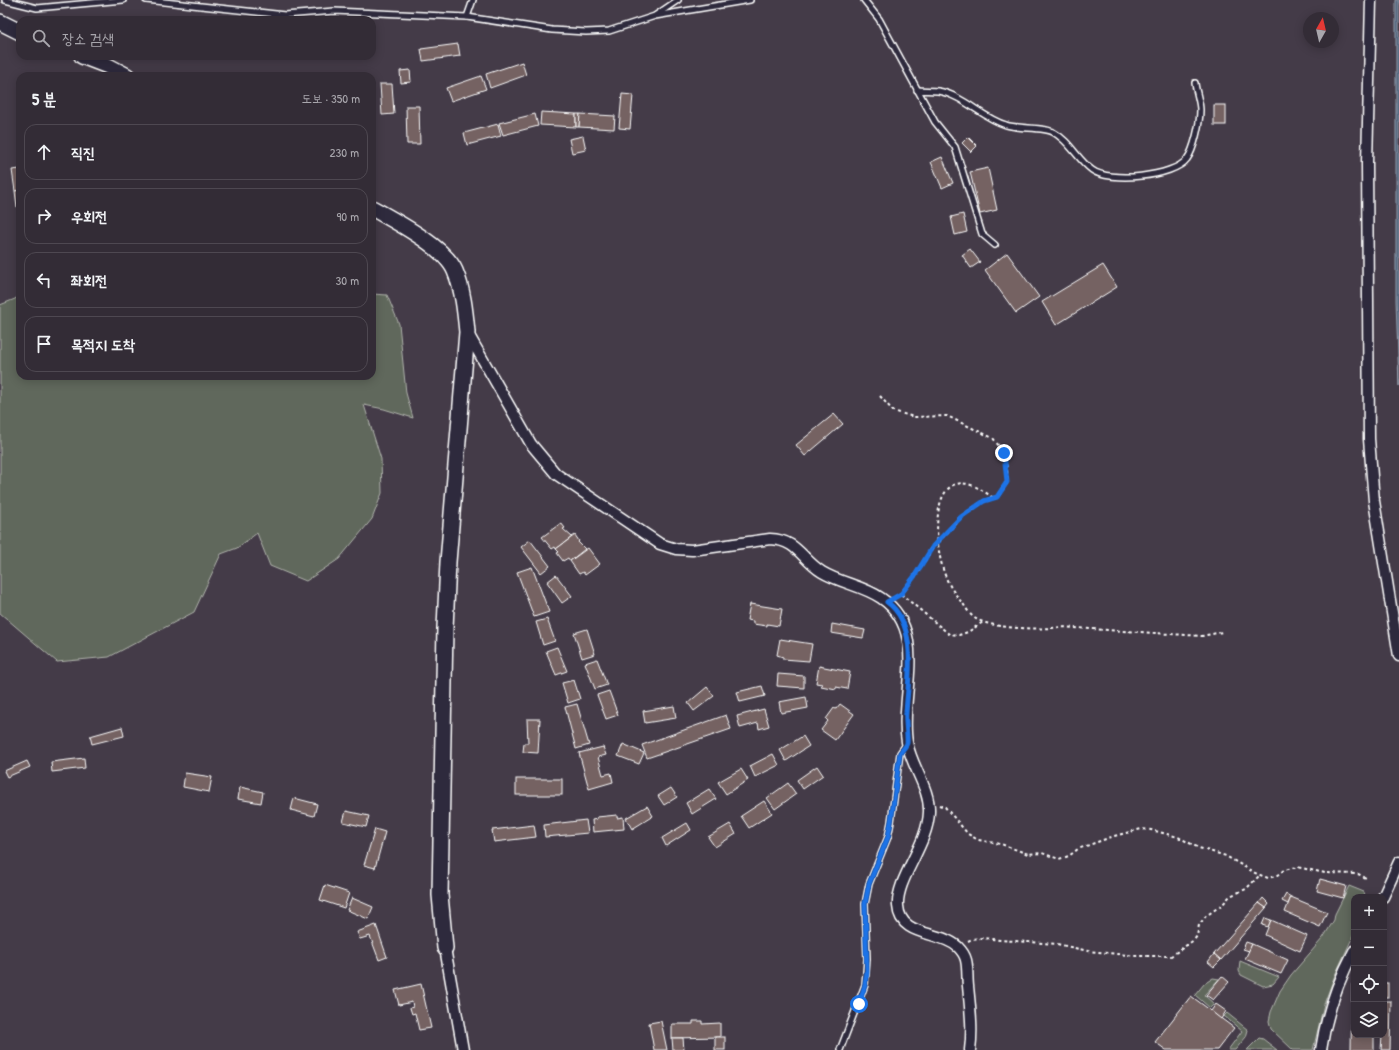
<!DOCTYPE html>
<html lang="ko">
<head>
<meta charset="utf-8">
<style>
	body { margin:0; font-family:"Patrick Hand","Poor Story",sans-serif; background:#3b343e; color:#f1f3f6 }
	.controls { position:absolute; right:12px; bottom:12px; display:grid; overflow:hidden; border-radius:8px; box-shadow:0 2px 10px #0003 }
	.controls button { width:36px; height:36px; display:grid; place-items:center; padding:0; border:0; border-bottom:1px solid #4e4851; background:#332c36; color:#f1f3f6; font:20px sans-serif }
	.compass { position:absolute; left:1303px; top:12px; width:36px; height:36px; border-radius:50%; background:#332c36; box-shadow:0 2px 10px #0003; rotate:8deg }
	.stop { position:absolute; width:12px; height:12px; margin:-9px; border:3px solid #1a73e8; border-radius:50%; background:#fff }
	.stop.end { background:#1a73e8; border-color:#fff; box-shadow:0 1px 4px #0008 }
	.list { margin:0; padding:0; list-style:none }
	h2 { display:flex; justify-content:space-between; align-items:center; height:52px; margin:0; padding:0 16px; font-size:17px }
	h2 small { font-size:13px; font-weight:400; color:#a9a7ad }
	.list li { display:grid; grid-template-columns:26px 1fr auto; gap:12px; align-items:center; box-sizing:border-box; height:56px; margin:0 8px 8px; padding:0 8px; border:1px solid #4e4851; border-radius:12px }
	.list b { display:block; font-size:15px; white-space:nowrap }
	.list em { font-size:13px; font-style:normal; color:#a9a7ad }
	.icon { flex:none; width:22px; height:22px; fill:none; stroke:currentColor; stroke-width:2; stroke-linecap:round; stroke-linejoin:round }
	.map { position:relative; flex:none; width:1399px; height:1050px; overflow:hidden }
	.search { position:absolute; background:#332c36; box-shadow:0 2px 10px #0003; left:16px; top:16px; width:360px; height:44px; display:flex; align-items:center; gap:10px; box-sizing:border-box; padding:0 14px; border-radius:12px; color:#a9a7ad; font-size:15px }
	.panel { position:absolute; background:#332c36; box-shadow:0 2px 10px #0003; left:16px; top:72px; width:360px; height:308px; border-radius:12px }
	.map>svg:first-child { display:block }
	.green { fill:#61685b; stroke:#b0b4ad }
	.water { fill:#51647c; stroke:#97a2b0 }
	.building { fill:#756262; stroke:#fff }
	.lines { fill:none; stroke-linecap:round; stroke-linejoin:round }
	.lane-casing { stroke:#fff; stroke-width:8 }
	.street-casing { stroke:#fff; stroke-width:13 }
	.secondary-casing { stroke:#fff; stroke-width:18 }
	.path { stroke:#fff; stroke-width:2; stroke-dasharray:3 3; stroke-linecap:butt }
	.lane { stroke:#2f2a3d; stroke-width:5 }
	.street { stroke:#2f2a3d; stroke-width:10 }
	.secondary { stroke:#2f2a3d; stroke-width:15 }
	.route { stroke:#1a73e8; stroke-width:5 }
</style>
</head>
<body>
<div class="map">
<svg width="1399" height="1050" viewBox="0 0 1399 1050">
	<rect width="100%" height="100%" fill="#443b48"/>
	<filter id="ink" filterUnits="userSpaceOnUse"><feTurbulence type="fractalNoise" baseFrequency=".025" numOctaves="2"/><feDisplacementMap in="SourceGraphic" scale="8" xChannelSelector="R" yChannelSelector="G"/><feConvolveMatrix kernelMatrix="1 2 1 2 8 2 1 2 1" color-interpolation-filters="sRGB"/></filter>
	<g filter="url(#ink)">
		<!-- green -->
		<g class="green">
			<polygon points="372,294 387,295 399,324 406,393 413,418 384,409 364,405 381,459 382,493 372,519 339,559 306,581 270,566 257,533 237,548 221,554 194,612 109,657 57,662 0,613 0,305 15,299 20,295 20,376 372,376"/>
			<polygon points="1349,886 1364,892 1365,897 1354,897 1354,934 1335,975 1324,1004 1313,1050 1293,1050 1271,1029 1269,1021 1271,1012 1280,991 1291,975 1323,938 1334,920 1335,914"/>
			<polygon points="1240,961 1279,977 1273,984 1263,986 1241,975 1239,971"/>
			<polygon points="1213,978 1219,979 1204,995 1214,1004 1210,1008 1195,995 1204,984"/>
			<polygon points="1227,1013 1248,1030 1246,1037 1235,1050 1228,1050 1242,1031 1224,1016"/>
			<polygon points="1259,1038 1263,1039 1277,1050 1247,1050"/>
		</g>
		<!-- water -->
		<polygon class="water" points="1396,0 1399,0 1399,386 1396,301"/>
		<!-- building -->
		<g class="building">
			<polygon points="458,44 460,56 423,61 421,49"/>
			<polygon points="522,62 526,75 490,88 486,74"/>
			<polygon points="410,70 411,82 401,83 400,71"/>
			<polygon points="481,76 486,89 451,101 446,88"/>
			<polygon points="380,84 392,84 394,114 382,115"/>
			<polygon points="622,94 633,95 630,129 619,128"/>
			<rect x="1214" y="105" width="12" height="20"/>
			<polygon points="406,106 419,106 420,144 407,144"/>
			<polygon points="541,112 576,114 576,127 540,125"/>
			<polygon points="535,114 538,126 503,135 499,123"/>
			<polygon points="576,114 580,114 579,127 576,127"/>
			<polygon points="580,114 615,116 614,129 579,127"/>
			<polygon points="498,124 501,136 467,145 464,133"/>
			<polygon points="583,136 586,150 572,153 569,139"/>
			<polygon points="968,137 977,146 971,152 962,143"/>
			<polygon points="942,157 953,183 942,188 931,162"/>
			<polygon points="988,168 997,210 980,214 970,172"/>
			<polygon points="20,169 20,190 15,191 12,170"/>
			<polygon points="20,190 20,206 17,207 15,191"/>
			<polygon points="963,214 967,232 955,235 951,217"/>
			<polygon points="970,249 980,262 971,268 962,255"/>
			<polygon points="1007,253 1039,297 1016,313 985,270"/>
			<polygon points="1103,265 1117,287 1056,325 1042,302"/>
			<polygon points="834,414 843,424 805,456 796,445"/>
			<polygon points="561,523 565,528 563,529 572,537 556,549 555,547 552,549 542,537"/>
			<polygon points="575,535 579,541 578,542 585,549 570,561 568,558 563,561 557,553 559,552 556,549"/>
			<polygon points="530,540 550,566 541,573 521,547"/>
			<polygon points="588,548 600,564 585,575 583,572 579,574 570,561"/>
			<polygon points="532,567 549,612 534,617 517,572"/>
			<polygon points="556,575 572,596 562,603 547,582"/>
			<polygon points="750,604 782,609 779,626 767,624 767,626 753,624 753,621 747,620"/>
			<polygon points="547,619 555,641 543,645 536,622"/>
			<polygon points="832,624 865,630 863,638 831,633"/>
			<polygon points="587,629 595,654 582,658 574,633"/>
			<polygon points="780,639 812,644 809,661 783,659 783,657 777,655"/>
			<polygon points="557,647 567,671 556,675 546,651"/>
			<polygon points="597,659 607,685 595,689 585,663"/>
			<polygon points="819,666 850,672 847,689 836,687 836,689 821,686 822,684 816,683"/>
			<polygon points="778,674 804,676 804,688 777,686"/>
			<polygon points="574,680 580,699 568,703 562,683"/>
			<polygon points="762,686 765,696 740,702 737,692"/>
			<polygon points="707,687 714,696 694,711 688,703"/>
			<polygon points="609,691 618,715 606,719 597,695"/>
			<polygon points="806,697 808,708 781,713 779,702"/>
			<polygon points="577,704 589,745 576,749 565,707"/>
			<polygon points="840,704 854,714 835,740 821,730 828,721 826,719 834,708 836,709"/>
			<polygon points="674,706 676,718 645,723 643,711"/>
			<polygon points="764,709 769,726 759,729 758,723 740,728 737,716"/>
			<polygon points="726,715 731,729 647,758 642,745"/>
			<polygon points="527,719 540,719 538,753 523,752 524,743 528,743"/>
			<polygon points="122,727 124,736 92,744 90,736"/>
			<polygon points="803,736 809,746 786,761 780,750"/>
			<polygon points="623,744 644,753 639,764 618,756"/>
			<polygon points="603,747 606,755 598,757 603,775 611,773 613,782 589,789 579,753"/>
			<polygon points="773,754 779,765 755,777 750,766"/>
			<polygon points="84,758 85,768 52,772 51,762"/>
			<polygon points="27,761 30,767 7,777 4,771"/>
			<polygon points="817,766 823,775 803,789 797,780"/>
			<polygon points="741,769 748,780 726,794 718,782"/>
			<polygon points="185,773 212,777 209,792 183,787"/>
			<rect x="516" y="779" width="46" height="16"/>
			<polygon points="788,783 796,794 775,809 767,798"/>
			<polygon points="240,787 263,792 261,803 238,799"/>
			<polygon points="671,788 677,797 664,805 658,796"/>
			<polygon points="709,789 716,799 692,814 686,803"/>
			<polygon points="294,798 317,804 314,816 291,810"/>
			<polygon points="764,801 772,813 749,828 741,816"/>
			<polygon points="647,806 653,816 632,829 626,818"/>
			<polygon points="346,811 369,816 366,827 343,822"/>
			<polygon points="617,815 617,818 623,817 624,829 593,832 592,820 597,819 597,817"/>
			<polygon points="586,820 588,833 545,837 544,825"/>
			<polygon points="687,823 691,830 666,846 662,838"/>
			<polygon points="730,824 736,834 715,847 708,837"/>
			<polygon points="534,825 536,837 494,842 492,830"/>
			<polygon points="375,829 385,832 375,868 364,865"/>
			<polygon points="1320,879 1346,886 1343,898 1317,891"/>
			<polygon points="325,885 349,893 344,908 320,900"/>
			<polygon points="1286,894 1291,897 1288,904 1282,901"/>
			<polygon points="1291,897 1327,912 1320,927 1285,912"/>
			<polygon points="352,898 373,907 368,919 347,910"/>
			<polygon points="1263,898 1269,904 1266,908 1259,903"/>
			<polygon points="1259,903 1266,908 1221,960 1214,954"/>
			<polygon points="1265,918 1271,920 1268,927 1262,925"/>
			<polygon points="1271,920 1307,936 1300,951 1265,935"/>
			<polygon points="376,925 387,957 379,960 370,936 360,939 357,932"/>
			<polygon points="1246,942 1252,944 1249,951 1243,949"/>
			<polygon points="1252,944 1288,960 1281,974 1245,959"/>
			<polygon points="1214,954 1221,960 1214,967 1208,962"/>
			<polygon points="1222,976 1229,982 1213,1000 1206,995"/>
			<rect x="1384" y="983" width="4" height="14"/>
			<polygon points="421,984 431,1028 419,1030 415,1013 412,1014 410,1008 413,1007 412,1002 399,1005 395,990"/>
			<polygon points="1352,984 1354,984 1354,1035 1374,1035 1374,1050 1351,1050"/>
			<polygon points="1191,996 1234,1028 1217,1050 1166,1050 1155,1042"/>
			<polygon points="1384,1001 1391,1001 1390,1050 1381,1050 1382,1035 1384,1035"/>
			<polygon points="1216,1004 1226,1011 1221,1019 1211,1011"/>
			<polygon points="661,1021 667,1050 654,1050 649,1023"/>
			<polygon points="693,1021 702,1021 702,1024 720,1023 720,1037 672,1038 672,1024 693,1024"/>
			<rect x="715" y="1037" width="10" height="13"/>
			<polygon points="672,1038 683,1038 684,1050 673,1050"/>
		</g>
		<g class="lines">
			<!-- lane casing -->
			<g class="lane-casing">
				<g id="lane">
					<polyline points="5,0 37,8 123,0"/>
					<polyline points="146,0 285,15 334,11 467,17 552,30 586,32 609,31 655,16 750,0"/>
					<polyline points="864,0 879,19 935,122 955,147 982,234 995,245"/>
					<polyline points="656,15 678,0"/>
					<polyline points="467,17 473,0"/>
					<path d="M 917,90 C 924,91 931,90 938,91 C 963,95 982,118 1006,125 C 1018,129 1045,127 1053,132 C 1070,141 1077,159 1092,170 C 1109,183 1174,177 1187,159 C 1194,150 1200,123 1200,110 C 1200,102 1196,92 1195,83"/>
					<polyline points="840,1050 865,985 867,959 865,904 869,884 888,837 891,822 900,753 907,743"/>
				</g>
			</g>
			<!-- street casing -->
			<g class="street-casing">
				<g id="street">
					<polyline points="1371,0 1367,163 1369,439 1374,501 1399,656"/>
					<path d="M 467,332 L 531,444 L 556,474 L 660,544 L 676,549 L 692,550 L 770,539 C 798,540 801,559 822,572 C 840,583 864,586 881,598 C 930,631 899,695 907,742 C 911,766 930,788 929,812 C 928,845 896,879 898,906 C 900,938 940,930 958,947 C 961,950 965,956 966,960 C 968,968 967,978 968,986 C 970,1007 973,1029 970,1050"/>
					<polyline points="1383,897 1399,862"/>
					<polyline points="445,948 463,1050"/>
					<path d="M 1321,1050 C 1326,1015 1337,983 1354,951"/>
				</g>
			</g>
			<!-- secondary casing -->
			<g class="secondary-casing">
				<g id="secondary">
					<polyline points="0,22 20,32"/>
					<polyline points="82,56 108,66 127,76"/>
					<path d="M 372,208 C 395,221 445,247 455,271 C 463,290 465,311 467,332 L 448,562 L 445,628 L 440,895 L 445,948"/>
				</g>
			</g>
			<!-- path -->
			<g class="path">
				<polyline points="880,396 893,411 914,417 947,416 993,438 1004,453 1007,470 1007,482 997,497 984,501 961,517 933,547 914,577 901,594 895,597"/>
				<path d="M 993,498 C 929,447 930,542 947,580 C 951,589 958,598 964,605 C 967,610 971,616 976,619 C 995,629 1039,630 1060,627 L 1202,636 L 1222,632"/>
				<polyline points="901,594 949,634 959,635 968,632 983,622"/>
				<polyline points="939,805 945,807 968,834 978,840 1001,844 1028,854 1042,853 1059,859 1069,856 1078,849 1114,836 1141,829 1151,830 1178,837 1199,848 1226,856 1255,873 1268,878 1276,876 1284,870 1297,867 1325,873 1358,874 1366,878"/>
				<polyline points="968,941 972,939 983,938 1000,940 1057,944 1088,951 1137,956 1171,956 1194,940 1197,936 1199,925 1206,916 1223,904 1230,896 1246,889 1260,875"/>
			</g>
			<!-- lane -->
			<use href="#lane" class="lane"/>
			<!-- street -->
			<use href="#street" class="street"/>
			<!-- secondary -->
			<use href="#secondary" class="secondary"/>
		</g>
	</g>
	<g class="lines" filter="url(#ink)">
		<!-- route -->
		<path class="route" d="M 859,1004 L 865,985 L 867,972 L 865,904 L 869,884 L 888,837 L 891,822 L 900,753 C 902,750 906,747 907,743 C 908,739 905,719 906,713 C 908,680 919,625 887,602 L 901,594 L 914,577 L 933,546 L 961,517 L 984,501 L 997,497 L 1007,482 L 1004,453"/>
	</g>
</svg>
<div class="controls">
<button>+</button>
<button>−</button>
<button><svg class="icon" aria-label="locate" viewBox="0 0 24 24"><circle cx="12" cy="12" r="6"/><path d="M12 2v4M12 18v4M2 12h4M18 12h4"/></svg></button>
<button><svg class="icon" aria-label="layers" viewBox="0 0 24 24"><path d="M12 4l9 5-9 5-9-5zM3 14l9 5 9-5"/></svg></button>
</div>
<svg class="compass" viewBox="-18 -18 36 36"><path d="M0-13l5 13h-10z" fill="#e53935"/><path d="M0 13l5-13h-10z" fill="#a9a7ad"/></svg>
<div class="stop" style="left:859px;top:1004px"></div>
<div class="stop end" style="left:1004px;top:453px"></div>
<div class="search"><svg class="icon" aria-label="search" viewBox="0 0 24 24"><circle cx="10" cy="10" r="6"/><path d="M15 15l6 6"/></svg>장소 검색</div>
<section class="panel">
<h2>5 분<small>도보 · 350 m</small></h2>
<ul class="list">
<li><svg class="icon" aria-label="ahead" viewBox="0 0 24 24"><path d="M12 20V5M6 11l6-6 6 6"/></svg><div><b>직진</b></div><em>230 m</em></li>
<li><svg class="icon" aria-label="right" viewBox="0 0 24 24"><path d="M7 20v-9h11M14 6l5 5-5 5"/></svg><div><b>우회전</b></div><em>90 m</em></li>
<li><svg class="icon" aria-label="left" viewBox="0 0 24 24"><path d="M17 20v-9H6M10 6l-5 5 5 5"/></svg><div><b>좌회전</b></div><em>30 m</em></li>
<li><svg class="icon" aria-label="arrive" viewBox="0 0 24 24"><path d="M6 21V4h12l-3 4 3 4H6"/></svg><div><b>목적지 도착</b></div></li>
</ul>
</section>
</div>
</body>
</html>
